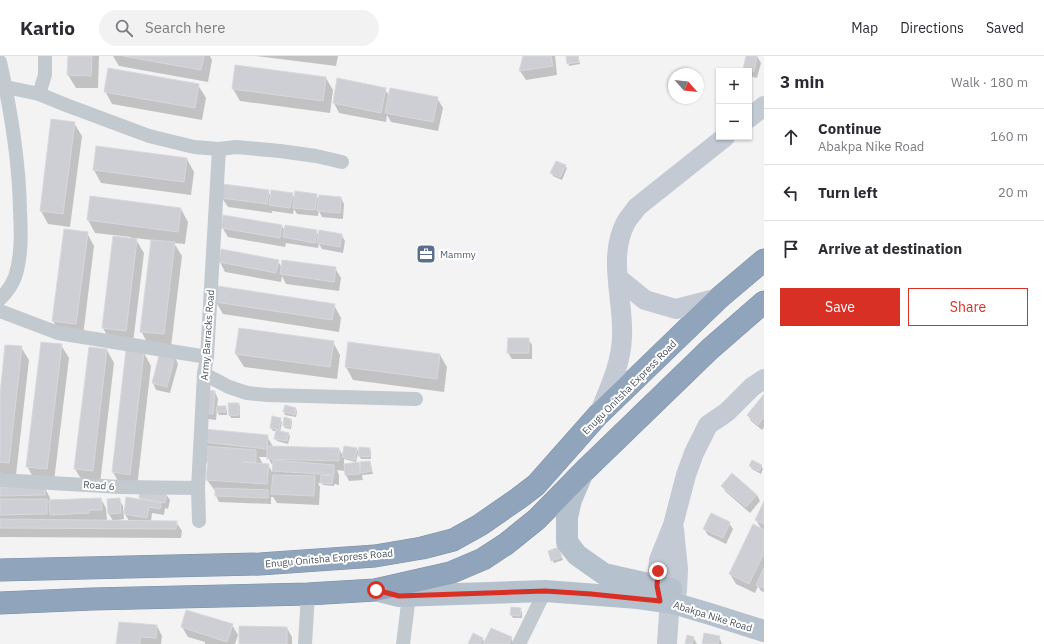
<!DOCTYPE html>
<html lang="en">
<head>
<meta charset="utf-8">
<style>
	body { margin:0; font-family:"IBM Plex Sans",sans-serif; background:#f2f2f3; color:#2b2b33 }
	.controls { position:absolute; right:12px; top:12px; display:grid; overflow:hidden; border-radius:0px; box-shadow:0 1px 3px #0004 }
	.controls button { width:36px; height:36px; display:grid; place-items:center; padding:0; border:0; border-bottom:1px solid #e1e1e2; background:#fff; color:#2b2b33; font:20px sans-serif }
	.compass { position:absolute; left:668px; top:12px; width:36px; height:36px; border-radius:50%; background:#fff; box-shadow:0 1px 3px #0004; rotate:117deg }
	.stop { position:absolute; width:12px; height:12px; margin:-9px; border:3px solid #d93025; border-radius:50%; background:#fff }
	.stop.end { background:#d93025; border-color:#fff; box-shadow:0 1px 4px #0008 }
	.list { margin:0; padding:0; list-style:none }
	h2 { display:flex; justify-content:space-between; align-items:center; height:52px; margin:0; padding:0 16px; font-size:17px }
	h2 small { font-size:13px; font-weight:400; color:#7c7c81 }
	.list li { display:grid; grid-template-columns:26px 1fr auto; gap:12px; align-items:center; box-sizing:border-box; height:56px; padding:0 16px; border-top:1px solid #e1e1e2 }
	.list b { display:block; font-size:15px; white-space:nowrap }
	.list p { margin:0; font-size:13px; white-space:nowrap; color:#7c7c81 }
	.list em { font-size:13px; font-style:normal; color:#7c7c81 }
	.actions { display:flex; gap:8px; padding:12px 16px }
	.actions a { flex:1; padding:9px 0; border:1px solid #d93025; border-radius:0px; text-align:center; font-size:14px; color:#d93025 }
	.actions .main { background:#d93025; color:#fff }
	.icon { flex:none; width:22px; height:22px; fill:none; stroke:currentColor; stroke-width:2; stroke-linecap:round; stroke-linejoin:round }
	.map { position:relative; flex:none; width:764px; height:588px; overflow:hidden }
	header { display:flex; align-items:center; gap:24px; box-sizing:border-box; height:56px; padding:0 20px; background:#fff; border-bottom:1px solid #e1e1e2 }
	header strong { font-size:19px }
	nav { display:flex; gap:22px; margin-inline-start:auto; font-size:14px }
	.search { width:280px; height:36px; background:#f2f2f3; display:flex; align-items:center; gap:10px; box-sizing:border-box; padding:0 14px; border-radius:22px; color:#7c7c81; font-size:15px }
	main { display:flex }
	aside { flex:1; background:#fff }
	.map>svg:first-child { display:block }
	.shadow { fill:#0003; fill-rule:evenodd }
	.building { fill:#cdcfd4; stroke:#d7d9dd }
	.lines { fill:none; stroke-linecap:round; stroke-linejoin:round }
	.highway-casing { stroke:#7b8fa7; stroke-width:23 }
	.street { stroke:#c2c9cf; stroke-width:14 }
	.secondary { stroke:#c3cad4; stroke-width:20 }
	.primary { stroke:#b6c1ce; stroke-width:22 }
	.highway { stroke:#90a4bb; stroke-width:22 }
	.route { stroke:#d93025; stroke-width:5 }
	.labels { text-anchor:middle; stroke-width:4; stroke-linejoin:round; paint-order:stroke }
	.service-label { font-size:10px; fill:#4e5e75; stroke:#fff; text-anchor:start }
	.street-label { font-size:10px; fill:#4c555e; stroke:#fff }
</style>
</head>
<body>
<header>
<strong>Kartio</strong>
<div class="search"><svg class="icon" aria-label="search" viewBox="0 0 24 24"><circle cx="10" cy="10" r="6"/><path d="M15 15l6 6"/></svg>Search here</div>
<nav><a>Map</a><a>Directions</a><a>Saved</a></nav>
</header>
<main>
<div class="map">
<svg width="764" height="588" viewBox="0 0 764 588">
	<rect width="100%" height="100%" fill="#f4f3f3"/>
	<!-- shadow -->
	<g class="shadow">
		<polygon points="69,0 99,0 98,32 76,32 68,19"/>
		<polygon points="113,0 210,0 212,4 208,26 119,10"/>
		<polygon points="256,0 338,0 336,10"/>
		<polygon points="524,0 555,0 557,19 526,24 520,15"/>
		<polygon points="567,0 578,0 580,8 569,10"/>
		<polygon points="747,0 757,0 761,7 757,22 749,20 749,15 745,15 744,13"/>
		<polygon points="326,22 333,34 330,57 240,45 233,33"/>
		<polygon points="338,24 385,33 389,40 437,42 443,52 438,75 391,66 387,59 386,66 339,57 334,47"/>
		<polygon points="198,29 206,42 202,64 112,48 105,35"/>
		<polygon points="52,64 74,67 82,80 70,171 48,168 41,155"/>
		<polygon points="97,91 187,103 194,116 191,139 101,127 94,114"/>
		<polygon points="565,110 567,112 562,124 553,120 552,117"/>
		<polygon points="268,135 271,141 292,138 295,142 316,139 319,144 341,142 344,148 343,163 322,161 319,155 318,160 297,158 294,153 293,158 272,155 272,157 228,151 222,142"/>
		<polygon points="181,153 188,166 185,188 174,187 182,200 171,291 148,288 141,275 152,184 135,182 144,197 133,287 110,285 103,272 131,181 95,177 88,164"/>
		<polygon points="282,170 285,175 316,175 319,180 341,178 345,185 343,197 322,193 319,188 318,192 286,187 285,191 228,181 222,171"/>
		<polygon points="87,177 94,190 83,280 61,278 53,265"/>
		<polygon points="222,194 278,205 282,212 335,212 341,222 339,235 286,228 282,220 281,226 225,216 220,206"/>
		<polygon points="216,246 334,249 341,262 339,276 223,258"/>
		<polygon points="528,283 532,289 532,303 512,303 508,297"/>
		<polygon points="333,286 340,299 337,323 244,311 236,298"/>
		<polygon points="349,287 440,299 447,311 444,336 353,324 346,311"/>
		<polygon points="61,289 69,302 54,425 34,423 27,410"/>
		<polygon points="21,291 29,304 16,419 1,418 0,416 0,347"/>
		<polygon points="107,294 114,307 100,428 83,426 75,413"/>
		<polygon points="127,296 144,297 151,310 137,431 120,429 113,416"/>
		<polygon points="161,298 175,301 178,308 170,337 156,334 153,327"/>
		<polygon points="215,336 218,343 217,351 225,351 227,354 227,359 219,359 217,355 216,364 208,363 205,357"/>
		<polygon points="764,340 764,371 762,374 751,365 748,359"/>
		<polygon points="238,348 240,350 240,362 231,362 230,359"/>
		<polygon points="296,353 297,356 296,361 285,359 284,356"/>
		<polygon points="280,363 282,366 280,376 288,378 290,380 288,388 277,385 276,382 277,375 273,375 271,372"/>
		<polygon points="291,363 292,366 291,373 285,372 284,369"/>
		<path d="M 267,380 L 273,391 L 339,393 L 343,400 L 357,393 L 359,398 L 370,393 L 371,396 L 371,403 L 361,403 L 358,397 L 356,406 L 344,403 L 344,409 L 358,407 L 362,413 L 370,406 L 373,418 L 362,419 L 363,424 L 349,425 L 346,419 L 345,415 L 337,414 L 339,419 L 339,429 L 334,428 L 334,430 L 323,429 L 322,427 L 318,427 L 320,431 L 319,449 L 277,447 L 273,441 L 271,441 L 271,448 L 219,446 L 216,440 L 216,436 L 207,424 L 208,409 L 203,401 L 204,386 ZM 259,401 L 268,401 L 273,411 L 272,416 L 268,409 L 263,408 Z"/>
		<polygon points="750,410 761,410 763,413 761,418 752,413"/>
		<polygon points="722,430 757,439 760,445 750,457 726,436"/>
		<polygon points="0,432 45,432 50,442 50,445 101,443 106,452 107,465 113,465 109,458 119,443 123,450 124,463 118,464 118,465 129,465 125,458 141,445 140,442 141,433 166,438 170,444 168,453 165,452 164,459 152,457 151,465 176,466 182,475 181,482 0,481"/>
		<polygon points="764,447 764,536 761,535 758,530 755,537 736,528 730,518 762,474 756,464"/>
		<polygon points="729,467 733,473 726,488 708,479 704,473"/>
		<polygon points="560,495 563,504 554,507 552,504"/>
		<polygon points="512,552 520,553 522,556 522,562 513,562 511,559"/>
		<polygon points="232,569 238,579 235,588 205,588 205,586 188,581 182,571"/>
		<polygon points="157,570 162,580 161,588 117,588"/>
		<polygon points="287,572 292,581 292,588 241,588"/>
		<polygon points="693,581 697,588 686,588"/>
		<polygon points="719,581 722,588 703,588"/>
		<polygon points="482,582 485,587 511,582 514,588 469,588"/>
	</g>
	<!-- building -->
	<g class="building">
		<polygon points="68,0 92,0 91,20 67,19"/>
		<polygon points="123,0 204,0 201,14"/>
		<polygon points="523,0 551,0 553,10 519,15"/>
		<polygon points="566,0 578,0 579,6 567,8"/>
		<polygon points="746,0 757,0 754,16 743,13"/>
		<polygon points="235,9 326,21 323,45 232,33"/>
		<polygon points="108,12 199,28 195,52 104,36"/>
		<polygon points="337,22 386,32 381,57 333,47"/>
		<polygon points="390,32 438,41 433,66 385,57"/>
		<polygon points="51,63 75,66 63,158 40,155"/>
		<polygon points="96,90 187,102 184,126 93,114"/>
		<polygon points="556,105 566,109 560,121 550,117"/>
		<polygon points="223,128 269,134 267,148 221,142"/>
		<polygon points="271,134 293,137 290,152 269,149"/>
		<polygon points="295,135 317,138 315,154 293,152"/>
		<polygon points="319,139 341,141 340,157 317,155"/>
		<polygon points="90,140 181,152 178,176 87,164"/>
		<polygon points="223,159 282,169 280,182 221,172"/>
		<polygon points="285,169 317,174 315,187 283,181"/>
		<polygon points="64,173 88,176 76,268 52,265"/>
		<polygon points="319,174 342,178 340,191 317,187"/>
		<polygon points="113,180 137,183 126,275 102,272"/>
		<polygon points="151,184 175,186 164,278 140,276"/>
		<polygon points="221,193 279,204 276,217 219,206"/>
		<polygon points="282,204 336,211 334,226 280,218"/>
		<polygon points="218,230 335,248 332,264 215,246"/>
		<polygon points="239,272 334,285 330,311 235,298"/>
		<polygon points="508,282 529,282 529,297 507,297"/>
		<polygon points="41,286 62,288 47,413 26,411"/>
		<polygon points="348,286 440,298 437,323 345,311"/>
		<polygon points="5,289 22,290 9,407 0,406 0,338"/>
		<polygon points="89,291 107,293 93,415 74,413"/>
		<polygon points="126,294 144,296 130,419 112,416"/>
		<polygon points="160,296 175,300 167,331 152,327"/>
		<polygon points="206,334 215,335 213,358 204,357"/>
		<polygon points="764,338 764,361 758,369 747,359"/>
		<polygon points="228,347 239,347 239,359 229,360"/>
		<polygon points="285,349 296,352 295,359 283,356"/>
		<polygon points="217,350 226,350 226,356 216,356"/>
		<polygon points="272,360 281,362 279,374 270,372"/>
		<polygon points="284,361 291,363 290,371 283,370"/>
		<polygon points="204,373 268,379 267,393 203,386"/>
		<polygon points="276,374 289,377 287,385 274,383"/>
		<polygon points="203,390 256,394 256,406 243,406 269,408 267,428 206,424 208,401 202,401"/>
		<polygon points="267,390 339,392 339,405 267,403"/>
		<polygon points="344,390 357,392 355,404 342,401"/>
		<polygon points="359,391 370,392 370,401 358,400"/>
		<polygon points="273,404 334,409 334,419 272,415"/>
		<polygon points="752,404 762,409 759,415 749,410"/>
		<polygon points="370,405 372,415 361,417 360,406"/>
		<polygon points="359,406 360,418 345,419 344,408"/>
		<polygon points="732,417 757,439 746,451 721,430"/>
		<polygon points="273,419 315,420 314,440 271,438"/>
		<polygon points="321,419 333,420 332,428 320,427"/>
		<polygon points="0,431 45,431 45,439 0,440"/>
		<polygon points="140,432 167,437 165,447 139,442"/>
		<polygon points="215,432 268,434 268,442 215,440"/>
		<polygon points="126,441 161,447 160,453 149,451 147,462 124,458"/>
		<polygon points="101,442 102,454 89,454 89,457 50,459 49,444"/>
		<polygon points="120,442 121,457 108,458 107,443"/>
		<polygon points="0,443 47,443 47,458 0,459"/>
		<polygon points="764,445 764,468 755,464"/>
		<polygon points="711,457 730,466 723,482 703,473"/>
		<polygon points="0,463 177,465 176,473 0,472"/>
		<polygon points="753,468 764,474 764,497 749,528 729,518"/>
		<polygon points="559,491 562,501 551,505 548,495"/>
		<polygon points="764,512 764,532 756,529"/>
		<polygon points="511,551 521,552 520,560 510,559"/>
		<polygon points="186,554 233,568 227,586 181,571"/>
		<polygon points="119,566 157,569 156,582 140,581 140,588 116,588"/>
		<polygon points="239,570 287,571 287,588 239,588"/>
		<polygon points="491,572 512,581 509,588 483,588"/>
		<polygon points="473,577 483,582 480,588 468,588"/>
		<polygon points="704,577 720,580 718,588 702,588"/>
		<polygon points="687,579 694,581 692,588 685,588"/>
	</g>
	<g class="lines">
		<!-- highway casing -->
		<g class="highway-casing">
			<g id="highway">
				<polyline points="0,514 260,508 375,500 422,492 453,484 480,469 519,442 536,429 598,359 719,242 764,204"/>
				<polyline points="0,547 92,543 308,538 375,534 450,517 483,503 506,488 537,463 584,415 710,293 764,246"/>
			</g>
		</g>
		<!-- street -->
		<g class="street">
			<path d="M 0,6 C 11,55 19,104 20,154 C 21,176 22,200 15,221 C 12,229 6,237 0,243"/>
			<polyline points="6,31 39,38 66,49 149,80 194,91 219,93 236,91 280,95 316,100 342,106"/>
			<polyline points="39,38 45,19 45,0"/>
			<polyline points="0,255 58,277 207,301"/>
			<polyline points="204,318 229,331 247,337 268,339 416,343"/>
			<polyline points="0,424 120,431 198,432"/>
			<polyline points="199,465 198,432 204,318 207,301 219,93"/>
			<polyline points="305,588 308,538"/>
			<polyline points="403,588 409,540"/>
			<polyline points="519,588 545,535"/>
		</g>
		<!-- secondary -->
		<g class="secondary">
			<polyline points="749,62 764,50"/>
			<polyline points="618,222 645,244 676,253 719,242"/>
			<path d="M 599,358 C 609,333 621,309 622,281 C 624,244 607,201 626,166 C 629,161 634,156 637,151 L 725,81"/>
			<polyline points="660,545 657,526 659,504 673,469 686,419 694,397 708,369 727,356 752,331 764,323"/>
			<polyline points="667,588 669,557 677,535 678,513 674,473"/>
		</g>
		<!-- primary -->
		<g class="primary">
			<polyline points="583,416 571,444 567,461 567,486 577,499 604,518 671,533"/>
			<polyline points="375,534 399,540 545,535 638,542 673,547 710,558 764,575"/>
		</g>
		<!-- highway -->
		<use href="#highway" class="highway"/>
	</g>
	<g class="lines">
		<!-- route -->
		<polyline class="route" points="376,534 399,540 545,535 591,538 660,545 657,530 658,515"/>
	</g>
	<!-- icons -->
	<defs>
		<g id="office-square" transform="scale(1)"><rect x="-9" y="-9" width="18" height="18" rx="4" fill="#5c6f8a" stroke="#fff"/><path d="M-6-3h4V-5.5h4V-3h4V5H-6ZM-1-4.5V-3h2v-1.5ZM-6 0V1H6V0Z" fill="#fff"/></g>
	</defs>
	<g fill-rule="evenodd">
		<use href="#office-square" x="426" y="198"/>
	</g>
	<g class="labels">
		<!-- service labels -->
		<g class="service-label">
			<text x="440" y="202">Mammy</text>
		</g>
		<!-- street labels -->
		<g class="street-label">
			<text transform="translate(207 279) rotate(-86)" y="4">Army Barracks Road</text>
			<text transform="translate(629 331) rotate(-45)" y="4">Enugu Onitsha Express Road</text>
			<text transform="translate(99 429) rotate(4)" y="4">Road 6</text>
			<text transform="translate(329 502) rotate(-5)" y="4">Enugu Onitsha Express Road</text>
			<text transform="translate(713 560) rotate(17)" y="4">Abakpa Nike Road</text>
		</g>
	</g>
</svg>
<div class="controls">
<button>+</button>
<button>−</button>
</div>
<svg class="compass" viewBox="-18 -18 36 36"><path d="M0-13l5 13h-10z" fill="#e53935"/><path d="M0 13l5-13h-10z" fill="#7c7c81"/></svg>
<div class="stop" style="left:376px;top:534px"></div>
<div class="stop end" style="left:658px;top:515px"></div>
</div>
<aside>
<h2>3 min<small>Walk · 180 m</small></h2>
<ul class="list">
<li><svg class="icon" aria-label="ahead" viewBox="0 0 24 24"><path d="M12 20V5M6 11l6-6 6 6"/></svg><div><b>Continue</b><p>Abakpa Nike Road</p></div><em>160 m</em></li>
<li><svg class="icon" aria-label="left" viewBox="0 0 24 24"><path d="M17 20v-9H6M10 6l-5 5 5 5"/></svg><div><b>Turn left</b></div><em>20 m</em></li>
<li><svg class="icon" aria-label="arrive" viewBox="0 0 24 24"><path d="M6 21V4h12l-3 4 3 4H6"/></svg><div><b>Arrive at destination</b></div></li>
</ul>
<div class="actions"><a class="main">Save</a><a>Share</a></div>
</aside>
</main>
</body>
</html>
